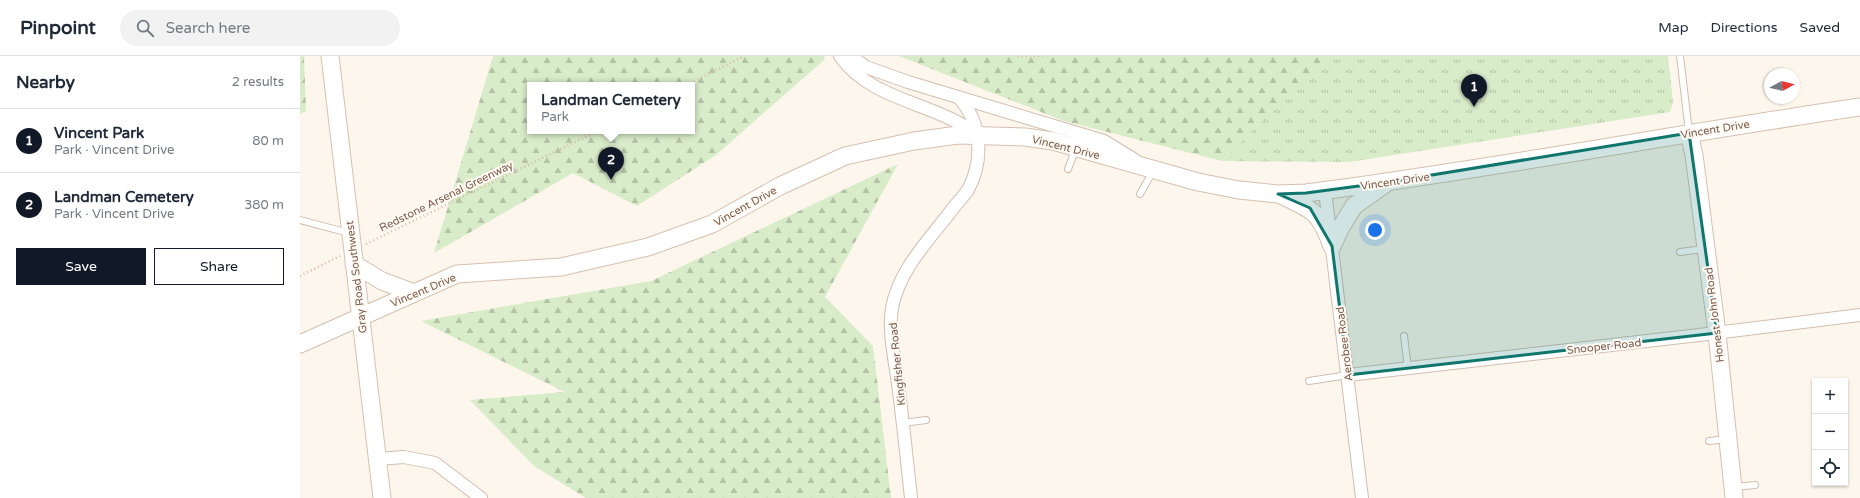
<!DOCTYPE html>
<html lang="en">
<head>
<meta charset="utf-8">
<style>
	body { margin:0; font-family:"Varela Round",sans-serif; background:#f2f2f3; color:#1f2937 }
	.controls { position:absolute; right:12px; bottom:12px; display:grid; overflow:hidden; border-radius:0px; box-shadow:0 1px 3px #0004 }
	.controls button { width:36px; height:36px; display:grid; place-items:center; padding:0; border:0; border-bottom:1px solid #e0e1e3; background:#fff; color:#1f2937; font:20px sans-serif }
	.compass { position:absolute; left:1464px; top:12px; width:36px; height:36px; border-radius:50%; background:#fff; box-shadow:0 1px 3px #0004; rotate:82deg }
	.you { position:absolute; left:1075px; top:174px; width:14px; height:14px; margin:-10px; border:3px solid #fff; border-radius:50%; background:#1a73e8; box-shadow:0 0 0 6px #1a73e833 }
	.badge { display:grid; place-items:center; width:26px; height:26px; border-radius:50%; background:#111827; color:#fff; font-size:13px; font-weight:700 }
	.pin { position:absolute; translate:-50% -33px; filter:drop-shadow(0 1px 2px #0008) }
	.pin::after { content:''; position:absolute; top:21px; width:14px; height:12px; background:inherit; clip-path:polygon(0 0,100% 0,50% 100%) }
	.popup { position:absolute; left:227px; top:26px; width:168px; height:52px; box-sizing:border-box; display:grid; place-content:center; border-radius:0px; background:#fff; filter:drop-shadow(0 1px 3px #0005); font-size:13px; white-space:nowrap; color:#747a83 }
	.popup b { font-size:15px; color:#1f2937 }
	.popup::after { content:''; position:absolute; left:50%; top:100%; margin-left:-8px; border:8px solid transparent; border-top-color:#fff }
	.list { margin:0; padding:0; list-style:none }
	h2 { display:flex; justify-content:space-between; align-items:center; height:52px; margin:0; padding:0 16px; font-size:17px }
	h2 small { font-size:13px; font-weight:400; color:#747a83 }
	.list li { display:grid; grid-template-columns:26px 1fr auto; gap:12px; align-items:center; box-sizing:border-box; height:64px; padding:0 16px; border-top:1px solid #e0e1e3 }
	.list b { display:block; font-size:15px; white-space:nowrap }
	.list p { margin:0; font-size:13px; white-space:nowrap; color:#747a83 }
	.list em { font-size:13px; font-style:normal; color:#747a83 }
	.actions { display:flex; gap:8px; padding:12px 16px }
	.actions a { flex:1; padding:9px 0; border:1px solid #111827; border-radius:0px; text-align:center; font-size:14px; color:#111827 }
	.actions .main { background:#111827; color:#fff }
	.icon { flex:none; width:22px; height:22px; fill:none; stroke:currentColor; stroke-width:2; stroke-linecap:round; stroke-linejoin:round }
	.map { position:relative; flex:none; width:1560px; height:442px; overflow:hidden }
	header { display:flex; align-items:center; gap:24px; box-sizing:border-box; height:56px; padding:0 20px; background:#fff; border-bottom:1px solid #e0e1e3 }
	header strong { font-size:19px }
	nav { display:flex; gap:22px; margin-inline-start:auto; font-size:14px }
	.search { width:280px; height:36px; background:#f2f2f3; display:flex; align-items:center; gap:10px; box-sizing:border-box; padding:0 14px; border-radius:22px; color:#747a83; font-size:15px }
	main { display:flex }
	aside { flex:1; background:#fff }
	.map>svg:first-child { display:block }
	.forest { fill:url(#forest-firs); fill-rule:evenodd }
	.park { fill:url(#park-tufts) }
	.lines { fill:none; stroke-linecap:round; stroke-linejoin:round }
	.lane-casing { stroke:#d1beb0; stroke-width:8 }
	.street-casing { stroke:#d1beb0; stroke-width:14 }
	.secondary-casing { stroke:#d6c0b0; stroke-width:19 }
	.path { stroke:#d9b8a5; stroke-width:2.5; stroke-dasharray:1 3; stroke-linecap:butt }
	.lane { stroke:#fff; stroke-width:6 }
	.street { stroke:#fff; stroke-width:12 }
	.secondary { stroke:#fff; stroke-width:17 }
	.marked { fill:#0f766e; fill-opacity:0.2; stroke:#0f766e; stroke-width:3; stroke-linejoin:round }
	.labels { text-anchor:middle; stroke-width:4; stroke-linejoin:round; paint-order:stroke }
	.street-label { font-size:11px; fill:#7a5c4d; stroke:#fffaf3 }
</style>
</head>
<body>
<header>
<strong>Pinpoint</strong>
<div class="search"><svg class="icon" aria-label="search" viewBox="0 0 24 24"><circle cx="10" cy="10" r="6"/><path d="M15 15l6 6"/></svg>Search here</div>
<nav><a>Map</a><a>Directions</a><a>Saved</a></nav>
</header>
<main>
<aside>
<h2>Nearby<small>2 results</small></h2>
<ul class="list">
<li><span class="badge">1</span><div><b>Vincent Park</b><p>Park · Vincent Drive</p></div><em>80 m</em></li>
<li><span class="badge">2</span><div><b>Landman Cemetery</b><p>Park · Vincent Drive</p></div><em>380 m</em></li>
</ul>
<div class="actions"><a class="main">Save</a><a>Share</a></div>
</aside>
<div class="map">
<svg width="1560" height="442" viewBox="0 0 1560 442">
	<defs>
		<pattern id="forest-firs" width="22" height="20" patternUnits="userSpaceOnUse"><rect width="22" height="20" fill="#d8ecc9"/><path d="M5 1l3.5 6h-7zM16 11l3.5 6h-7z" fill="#b4c2a5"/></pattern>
		<pattern id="park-tufts" width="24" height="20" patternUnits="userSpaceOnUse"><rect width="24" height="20" fill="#d8ecc9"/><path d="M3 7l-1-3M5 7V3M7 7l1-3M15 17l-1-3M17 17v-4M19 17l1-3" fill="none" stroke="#b4c2a5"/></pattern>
	</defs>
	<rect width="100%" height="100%" fill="#fdf6ec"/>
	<!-- forest -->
	<g class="forest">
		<polygon points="0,0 4,0 6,55 0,58"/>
		<path d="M 193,0 L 524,0 L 525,3 L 416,99 L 337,150 L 273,117 L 134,197 ZM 230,29 L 392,29 L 392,75 L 230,75 Z"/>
		<polygon points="599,0 1022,0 1023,5 922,105 764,65"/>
		<polygon points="598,108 525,241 573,290 591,442 286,442 234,410 170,344 265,336 121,265 351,225"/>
	</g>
	<!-- park -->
	<polygon class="park" points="1022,0 1368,0 1373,46 1370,56 1049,106 922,105 1022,5"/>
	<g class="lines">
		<!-- lane casing -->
		<g class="lane-casing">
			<g id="lane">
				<polyline points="1380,0 1389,76"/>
				<polyline points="768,113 776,92"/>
				<polyline points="840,138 853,115"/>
				<polyline points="0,164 49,177"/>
				<polyline points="1380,196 1404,193"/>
				<polyline points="1104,280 1108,312"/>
				<polyline points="1009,325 1048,319"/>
				<polyline points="603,367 626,364"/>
				<polyline points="1409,385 1427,383"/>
				<polyline points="1435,431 1455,429"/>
			</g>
		</g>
		<!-- street casing -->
		<g class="street-casing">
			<g id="street">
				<path d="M 540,0 C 568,40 619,45 659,67 C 666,71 671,75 677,79"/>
				<polyline points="551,0 566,11 608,26 804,85 835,104"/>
				<polyline points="1025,135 1062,442"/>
				<polyline points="1048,319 1399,279 1560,259"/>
				<polyline points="78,403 104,401 135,407 181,442"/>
				<path d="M 611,442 C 607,404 603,366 598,328 C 595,305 588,275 592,252 C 599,214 628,185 651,155 C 656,148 663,141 668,134 C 684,104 682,66 658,41"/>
			</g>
		</g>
		<!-- secondary casing -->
		<g class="secondary-casing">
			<g id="secondary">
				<polyline points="30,0 82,442"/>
				<polyline points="1389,77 1394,99 1417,277 1434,442"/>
				<path d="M 983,140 C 1014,154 1020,157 1032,190"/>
				<polyline points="1032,190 1041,171 1054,150 1085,128"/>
				<polyline points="54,208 82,225 114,237"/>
				<path d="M 0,288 L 157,218 L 261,211 L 348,191 L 412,168 L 480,130 L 545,100 L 614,85 L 658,79 L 725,81 L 753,85 L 898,126 L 939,134 L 978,138 L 1006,137 C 1191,113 1375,78 1560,51"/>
			</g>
		</g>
		<!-- path -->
		<g class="path">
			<polyline points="718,0 746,0"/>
			<polyline points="387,29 444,0"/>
			<polyline points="66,188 298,75"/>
			<polyline points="0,220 40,200"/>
		</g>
		<!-- lane -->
		<use href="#lane" class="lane"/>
		<!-- street -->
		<use href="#street" class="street"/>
		<!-- secondary -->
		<use href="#secondary" class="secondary"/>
	</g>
	<!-- marked area -->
	<path class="marked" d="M 1389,77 L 1417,277 L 1048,319 L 1032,190 L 1010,152 L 978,138 L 1006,137 L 1089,126 Z"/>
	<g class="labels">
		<!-- street labels -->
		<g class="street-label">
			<text transform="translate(1415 73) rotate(-9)" y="4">Vincent Drive</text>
			<text transform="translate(766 91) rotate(14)" y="4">Vincent Drive</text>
			<text transform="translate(1095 125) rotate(-8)" y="4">Vincent Drive</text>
			<text transform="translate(146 140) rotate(-26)" y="4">Redstone Arsenal Greenway</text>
			<text transform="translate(445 150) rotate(-29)" y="4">Vincent Drive</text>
			<text transform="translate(56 221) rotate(-97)" y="4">Gray Road Southwest</text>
			<text transform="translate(123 234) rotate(-23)" y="4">Vincent Drive</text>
			<text transform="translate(1414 259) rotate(-97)" y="4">Honest John Road</text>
			<text transform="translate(1044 288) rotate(-97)" y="4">Aerobee Road</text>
			<text transform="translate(1304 290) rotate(-6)" y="4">Snooper Road</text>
			<text transform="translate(597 308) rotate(-96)" y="4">Kingfisher Road</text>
		</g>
	</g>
</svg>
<div class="controls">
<button>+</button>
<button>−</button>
<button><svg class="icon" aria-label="locate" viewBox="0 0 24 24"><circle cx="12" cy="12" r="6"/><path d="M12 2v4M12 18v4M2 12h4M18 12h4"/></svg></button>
</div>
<svg class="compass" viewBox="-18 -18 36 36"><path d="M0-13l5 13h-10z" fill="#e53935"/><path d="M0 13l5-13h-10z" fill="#747a83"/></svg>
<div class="you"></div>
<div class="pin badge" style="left:1174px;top:51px">1</div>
<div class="pin badge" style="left:311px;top:124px">2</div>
<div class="popup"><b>Landman Cemetery</b>Park</div>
</div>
</main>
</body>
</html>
